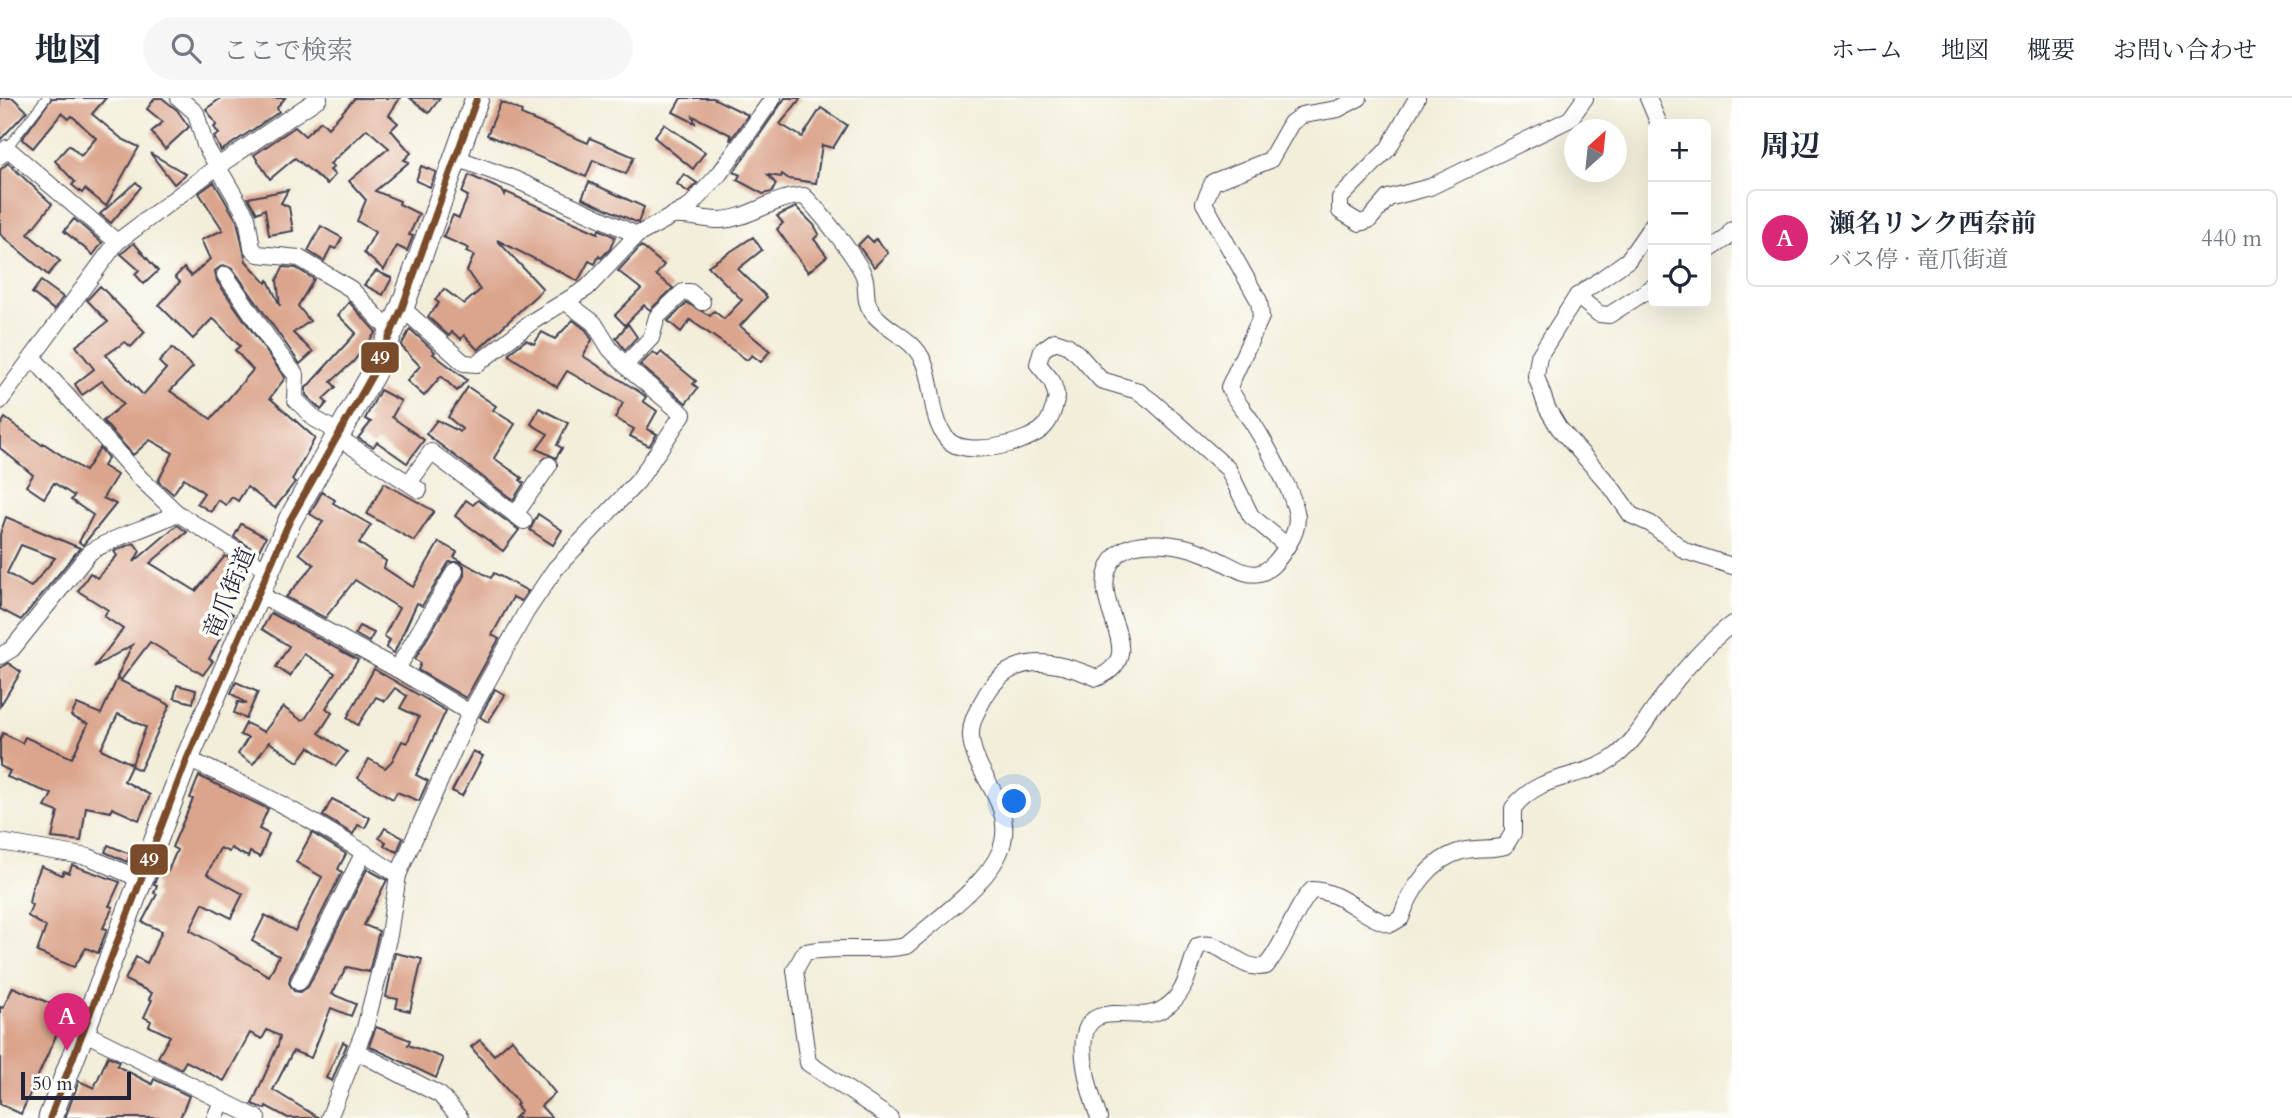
<!DOCTYPE html>
<html lang="ja">
<head>
<meta charset="utf-8">
<style>
	body { margin:0; font-family:Cardo,"Noto Serif JP",serif; background:#f6f6f7; color:#1f2937 }
	.controls { position:absolute; right:21px; top:21px; display:grid; overflow:hidden; border-radius:10px; box-shadow:0 7px 28px #0002 }
	.controls button { width:63px; height:63px; display:grid; place-items:center; padding:0; border:0; border-bottom:2px solid #e0e1e3; background:#fff; color:#1f2937; font:35px sans-serif }
	.compass { position:absolute; left:1564px; top:21px; width:63px; height:63px; border-radius:50%; background:#fff; box-shadow:0 7px 28px #0002; rotate:27deg }
	.scale { position:absolute; left:21px; bottom:18px; width:110px; box-sizing:border-box; padding-left:7px; border:4px solid #22223b; border-top:0; font-size:19px; line-height:24px; white-space:nowrap; color:#22223b; -webkit-text-stroke:5px #fdfcf7; paint-order:stroke }
	.you { position:absolute; left:1015px; top:704px; width:24px; height:24px; margin:-18px; border:5px solid #fff; border-radius:50%; background:#1a73e8; box-shadow:0 0 0 10px #1a73e833 }
	.badge { display:grid; place-items:center; width:46px; height:46px; border-radius:50%; background:#db2777; color:#fff; font-size:23px; font-weight:700 }
	.pin { position:absolute; translate:-50% -58px; filter:drop-shadow(0 2px 4px #0008) }
	.pin::after { content:''; position:absolute; top:37px; width:24px; height:21px; background:inherit; clip-path:polygon(0 0,100% 0,50% 100%) }
	.list { margin:0; padding:0; list-style:none }
	h2 { display:flex; justify-content:space-between; align-items:center; height:91px; margin:0; padding:0 28px; font-size:30px }
	h2 small { font-size:23px; font-weight:400; color:#747a83 }
	.list li { display:grid; grid-template-columns:46px 1fr auto; gap:21px; align-items:center; box-sizing:border-box; height:98px; margin:0 14px 14px; padding:0 14px; border:2px solid #e0e1e3; border-radius:10px }
	.list b { display:block; font-size:26px; white-space:nowrap }
	.list p { margin:0; font-size:23px; white-space:nowrap; color:#747a83 }
	.list em { font-size:23px; font-style:normal; color:#747a83 }
	.icon { flex:none; width:38px; height:38px; fill:none; stroke:currentColor; stroke-width:2; stroke-linecap:round; stroke-linejoin:round }
	.map { position:relative; flex:none; width:1732px; height:1020px; overflow:hidden }
	header { display:flex; align-items:center; gap:42px; box-sizing:border-box; height:98px; padding:0 35px; background:#fff; border-bottom:2px solid #e0e1e3 }
	header strong { font-size:33px }
	nav { display:flex; gap:38px; margin-inline-start:auto; font-size:24px }
	.search { width:490px; height:63px; background:#f6f6f7; display:flex; align-items:center; gap:18px; box-sizing:border-box; padding:0 24px; border-radius:38px; color:#747a83; font-size:26px }
	main { display:flex }
	aside { flex:1; background:#fff }
	.map>svg:first-child { display:block }
	.building { fill:#dba58d; fill-rule:evenodd }
	.lines { fill:none; stroke-linecap:round; stroke-linejoin:round }
	.service-casing { stroke:#414153; stroke-width:10 }
	.minor-casing { stroke:#414153; stroke-width:18 }
	.secondary-casing { stroke:#414153; stroke-width:25 }
	.service { stroke:#fff; stroke-width:8 }
	.minor { stroke:#fff; stroke-width:16 }
	.secondary { stroke:#fff; stroke-width:23 }
	.bus-1-casing { stroke:#fdfcf7; stroke-width:12 }
	.bus-1 { stroke:#7a4b2a; stroke-width:7 }
	.labels { text-anchor:middle; stroke-width:7; stroke-linejoin:round; paint-order:stroke }
	.street-label { font-size:24px; fill:#22223b; stroke:#fdfcf7 }
	.line-badge { stroke:#fdfcf7; stroke-width:2.5 }
	.badge-label { font-size:19px; text-anchor:middle; font-weight:bold; fill:#fff }
</style>
</head>
<body>
<header>
<strong>地図</strong>
<div class="search"><svg class="icon" aria-label="search" viewBox="0 0 24 24"><circle cx="10" cy="10" r="6"/><path d="M15 15l6 6"/></svg>ここで検索</div>
<nav><a>ホーム</a><a>地図</a><a>概要</a><a>お問い合わせ</a></nav>
</header>
<main>
<div class="map">
<svg width="1732" height="1020" viewBox="0 0 1732 1020">
	<rect width="100%" height="100%" fill="#fdfcf7"/>
	<filter id="ink" filterUnits="userSpaceOnUse"><feTurbulence type="fractalNoise" baseFrequency=".0143" numOctaves="2"/><feDisplacementMap in="SourceGraphic" scale="14" xChannelSelector="R" yChannelSelector="G"/><feConvolveMatrix kernelMatrix="1 2 1 2 8 2 1 2 1" color-interpolation-filters="sRGB"/></filter>
	<filter id="wash" filterUnits="userSpaceOnUse"><feTurbulence type="fractalNoise" baseFrequency=".00686" numOctaves="4" result="noise"/><feDisplacementMap in="SourceGraphic" scale="28" xChannelSelector="R" yChannelSelector="G"/><feGaussianBlur stdDeviation="1.57" result="paint"/><feColorMatrix in="noise" values="0 0 0 0 0 0 0 0 0 0 0 0 0 0 0 0 0 1.4 0 .05"/><feComposite in="paint" operator="in"/></filter>
	<g filter="url(#wash)">
		<rect width="100%" height="100%" fill="#f3eeda"/>
		<g id="blocks">
			<!-- building -->
			<g class="building">
				<polygon points="0,0 13,0 27,13 0,42"/>
				<polygon points="52,0 106,0 92,16 122,41 139,49 106,108 85,91 82,95 72,87 75,84 55,63 69,47 81,58 96,40 72,18 69,21 62,15 33,50 22,41"/>
				<polygon points="155,0 162,0 177,12 189,29 165,51 151,34 163,24 147,11"/>
				<polygon points="221,0 285,0 277,10 279,14 221,53 214,39 219,36 214,29 217,27 206,11"/>
				<polygon points="355,0 400,0 389,17 398,25 391,32 411,55 404,62 409,64 375,93 400,103 399,106 419,116 409,137 413,138 407,153 397,148 384,172 364,155 375,134 357,123 366,102 349,83 389,50 367,31 330,66 334,69 330,72 335,77 327,86 295,60 270,81 254,57 295,29 305,38 321,23 328,30"/>
				<polygon points="410,0 440,0 429,15"/>
				<polygon points="681,0 713,0 748,17 730,43 731,37 693,18 695,25 673,14"/>
				<polygon points="785,0 801,0 780,26 802,39 821,10 847,27 833,50 822,47 816,85 789,81 782,76 781,79 768,77 776,86 772,94 763,96 737,82 740,77 734,74"/>
				<polygon points="501,4 522,13 521,17 588,45 590,40 634,59 626,76 593,62 586,79 487,37"/>
				<polygon points="664,26 705,54 693,71 654,39"/>
				<polygon points="150,55 186,76 174,86"/>
				<polygon points="8,65 52,106 28,136 60,163 48,177 0,136 0,72"/>
				<polygon points="421,68 436,74 430,89 416,83"/>
				<polygon points="684,76 697,85 688,94 677,86"/>
				<polygon points="469,77 502,92 505,97 506,94 598,135 599,131 615,139 610,151 601,160 599,158 595,166 589,163 578,183 497,142 543,191 478,252 464,237 461,241 452,234 449,238 428,219 439,205 435,202 444,191 464,206 480,192 467,173 474,157 466,154 468,150 443,139 453,117 459,120 468,98 462,95"/>
				<polygon points="136,84 141,89 111,125 100,116"/>
				<polygon points="214,84 237,123 246,163 266,185 268,182 280,208 277,182 283,169 296,170 314,181 298,208 310,223 293,235 313,254 300,266 233,171 223,167 215,173 217,183 285,280 270,300 315,340 292,382 295,384 275,410 247,389 238,403 232,399 226,407 218,402 211,414 197,405 204,395 184,380 173,396 158,383 173,355 150,342 133,357 103,323 123,306 102,283 82,297 75,286 94,271 76,248 108,224 87,202 100,188 145,234 131,249 125,244 106,257 143,297 166,271 159,264 172,250 193,269 170,293 211,321 253,272 235,252 240,248 215,222 212,221 193,241 159,207 180,184 175,179 184,170 191,178 210,161 201,142 223,132 199,95"/>
				<polygon points="589,84 644,109 638,125 582,100"/>
				<polygon points="288,92 281,105 289,109 293,133 269,137 265,111 257,115 248,100"/>
				<polygon points="796,109 814,127 819,136 814,141 827,158 808,174 777,131 783,125 777,118"/>
				<polygon points="74,121 102,145 93,157 64,133"/>
				<polygon points="321,128 342,140 336,151 331,149 324,163 308,153"/>
				<polygon points="867,138 873,144 876,141 888,155 874,169 858,147"/>
				<polygon points="753,139 762,152 738,171 767,199 740,228 770,253 761,264 752,257 747,262 690,222 681,234 668,223 687,205 710,218 714,213 724,221 742,202 708,168"/>
				<polygon points="134,145 158,173 144,186 135,176 139,172 121,156"/>
				<polygon points="641,148 664,167 656,177 673,190 650,212 644,207 625,227 615,217 641,191 618,173"/>
				<polygon points="376,173 392,180 383,197 364,187"/>
				<polygon points="41,183 63,199 54,212 32,195"/>
				<polygon points="349,204 376,234 353,264 331,284 336,289 323,301 327,305 321,312 306,297 306,290 356,235 338,217"/>
				<polygon points="573,222 586,232 592,242 583,258 641,295 646,299 643,303 657,313 647,331 657,336 649,348 630,338 634,331 615,320 623,305 567,273 557,289 510,258 509,255 526,242 534,246 542,234 555,241"/>
				<polygon points="628,226 637,239 625,252 616,240"/>
				<polygon points="410,231 435,254 433,256 467,282 457,293 441,278 424,298 407,283 420,268 401,248"/>
				<polygon points="653,254 658,258 661,254 696,283 693,286 698,290 686,305 640,267"/>
				<polygon points="468,289 496,308 493,312 515,326 494,360 522,380 520,382 524,385 513,402 426,336 437,322 460,334 462,331 448,319"/>
				<polygon points="380,292 401,303 392,319 424,342 407,365 377,344 373,349 358,340 371,324 365,321"/>
				<polygon points="539,310 568,325 557,347 562,350 556,360 537,351 548,336 531,326"/>
				<polygon points="5,320 42,347 43,345 85,373 100,350 108,360 103,368 117,377 103,400 116,406 83,447 79,444 93,417 71,402 74,398 54,385 44,400 26,388 33,377 0,350 0,328"/>
				<polygon points="384,385 434,413 414,443 367,416"/>
				<polygon points="322,394 335,402 333,405 371,427 359,445 386,463 384,470 413,489 439,444 457,454 454,459 491,480 494,475 528,493 521,503 513,499 492,537 499,541 466,600 418,572 421,565 415,561 464,478 464,468 460,464 449,464 422,508 417,505 394,555 386,550 390,542 384,538 399,510 355,482 325,520 286,499 314,467 299,455 323,424 310,416"/>
				<polygon points="466,402 473,407 478,402 519,432 503,453 455,418"/>
				<polygon points="538,416 562,432 553,447 530,432"/>
				<path d="M 6,419 L 80,450 L 21,522 L 0,511 L 0,436 ZM 21,447 L 55,460 L 31,489 L 7,475 Z"/>
				<polygon points="241,426 266,439 258,454 234,439"/>
				<polygon points="177,427 187,434 150,465 196,493 225,458 243,469 224,502 228,504 224,511 233,516 209,561 213,563 203,577 150,544 121,582 117,579 132,547 94,569 123,531 104,518 108,512 78,493 90,475 97,480 117,458 114,453 134,445 140,453 134,464"/>
				<polygon points="271,515 358,562 326,610 332,615 319,635 347,654 336,668 309,649 298,664 269,644 253,666 238,656 248,640 240,637 246,625 264,634 283,609 301,622 305,621 335,575 304,556 290,578 276,569 289,548 262,531"/>
				<polygon points="359,528 374,535 369,544 355,536"/>
				<polygon points="8,565 21,574 0,608 0,570"/>
				<polygon points="374,571 446,613 416,677 428,683 419,703 397,694 393,701 358,680 369,661 385,670 392,663 402,643 407,645 419,619 400,610 407,598 395,590 385,603 376,599 358,627 347,620"/>
				<path d="M 117,581 L 170,607 L 140,672 L 131,668 L 124,683 L 150,697 L 139,722 L 112,710 L 111,714 L 86,709 L 81,743 L 52,740 L 58,714 L 45,709 L 52,696 L 7,679 L 10,673 L 0,668 L 0,642 L 3,635 L 22,645 L 25,639 L 72,660 L 88,626 L 71,618 L 77,606 L 101,616 ZM 118,616 L 146,629 L 132,666 L 101,651 Z"/>
				<polygon points="236,584 258,594 246,621 234,615 238,604 247,606 231,595"/>
				<polygon points="177,587 196,592 193,605 174,600"/>
				<polygon points="495,591 505,597 488,624 480,619"/>
				<polygon points="473,653 483,658 462,698 452,693"/>
				<polygon points="199,678 268,711 259,731 269,736 260,759 250,754 248,759 231,750 229,754 220,750 207,776 243,796 231,820 203,805 190,832 269,878 279,858 252,843 265,817 295,833 322,779 296,764 312,735 346,756 338,771 342,774 290,879 289,885 294,893 300,894 308,889 367,771 387,782 364,827 379,833 369,874 347,869 332,896 356,906 351,918 331,910 311,960 293,953 273,992 319,1020 288,1020 266,1008 265,1011 252,1006 278,947 280,938 267,932 262,941 250,935 224,983 186,963 181,971 158,959 170,938 149,928 151,923 144,919 152,902 149,901 152,895 125,882 136,859 147,865 162,833 142,824 157,796 154,795 157,787 154,786 161,769 168,773 177,752 172,749 193,701 190,700"/>
				<polygon points="332,701 370,720 365,730 358,727 353,736 323,718"/>
				<polygon points="385,730 403,740 397,754 384,748 386,744 379,740"/>
				<polygon points="108,747 130,756 127,764 105,754"/>
				<polygon points="72,767 120,784 109,808 113,809 103,830 107,831 98,855 86,850 74,869 37,854 46,829 28,818 32,807 29,805 32,790 41,768 62,777 64,773 69,775"/>
				<polygon points="395,855 422,861 410,913 396,910 398,901 386,899"/>
				<polygon points="13,889 67,913 21,1016 0,1006 0,909 3,910"/>
				<polygon points="376,929 410,942 408,947 441,959 443,962 436,980 369,948"/>
				<polygon points="512,941 555,995 541,1008 552,1020 514,1020 521,1013 516,1007 518,1005 471,949 480,942 494,957"/>
				<polygon points="343,944 347,946 332,983 326,980"/>
				<polygon points="108,958 119,963 117,968 152,986 154,981 189,998 180,1020 65,1020 79,983 94,990"/>
			</g>
		</g>
	</g>
	<g filter="url(#ink)">
		<use href="#blocks" fill-opacity="0" stroke="#414153" stroke-width="2"/>
		<g class="lines">
			<!-- service casing -->
			<g class="service-casing">
				<polyline id="service" points="7,50 46,0"/>
			</g>
			<!-- minor casing -->
			<g class="minor-casing">
				<g id="minor">
					<polyline points="179,0 196,15 205,47 247,119 252,150 258,156 299,160 351,191 391,234"/>
					<polyline points="1417,0 1388,51 1340,100 1340,113 1360,125 1369,122 1388,100 1430,89 1570,21 1585,0"/>
					<polyline points="1648,0 1659,26"/>
					<polyline points="0,58 7,50 117,144"/>
					<polyline points="456,60 514,81 637,137"/>
					<path d="M 671,118 C 689,116 703,122 720,122 C 750,121 774,98 804,98 C 818,111 857,160 864,178 C 868,191 863,201 872,214 C 888,235 914,239 924,265 C 934,289 930,320 947,341 C 963,361 1030,346 1045,328 C 1052,320 1054,309 1057,299 L 1052,283 L 1038,266 L 1042,252 L 1055,243 L 1067,247 L 1078,256 L 1101,282 L 1138,293 L 1153,304 L 1228,371 L 1251,418 L 1287,448"/>
					<polyline points="1653,126 1628,162 1577,198 1539,258 1536,278 1547,310 1559,330 1612,390 1631,417 1651,426 1685,453 1732,468"/>
					<polyline points="1706,154 1727,140 1732,132"/>
					<path d="M 225,177 C 250,210 269,246 296,277 L 295,301 L 315,321 L 338,334"/>
					<polyline points="1577,198 1599,216 1609,217 1653,189"/>
					<polyline points="402,210 464,265 477,266 533,223 587,190 637,137 689,109 720,75 773,0"/>
					<polyline points="34,261 139,379 177,415 267,472"/>
					<polyline points="625,267 651,240 657,219 683,194 690,194 702,204"/>
					<polyline points="0,303 117,144 218,68 319,0"/>
					<polyline points="336,338 419,392"/>
					<polyline points="409,385 431,354 524,423"/>
					<polyline points="515,417 549,367"/>
					<polyline points="257,495 397,571 470,615 398,777 389,837 365,930 329,1020"/>
					<path d="M 0,558 L 12,551 L 90,454 C 117,437 149,430 177,415"/>
					<polyline points="397,571 455,473"/>
					<polyline points="470,615 526,514 555,471 638,383 683,316 631,273 610,251 594,225 566,204"/>
					<path d="M 187,661 C 262,693 330,731 398,777"/>
					<polyline points="0,744 89,759 140,781"/>
					<polyline points="299,884 364,754"/>
					<polyline points="83,934 257,1020"/>
					<polyline points="356,953 440,997 460,1020"/>
					<polyline points="215,1020 222,1003"/>
					<path d="M 890,1020 L 808,965 L 795,872 L 805,854 C 839,847 873,855 906,848 C 935,822 995,782 1003,744 C 1012,702 974,677 971,639 C 970,625 976,615 982,604 C 1008,552 1052,561 1097,580 C 1156,555 1080,503 1115,459 C 1132,437 1184,446 1206,456 C 1246,473 1259,495 1289,445 C 1302,425 1297,411 1288,390 C 1277,368 1266,345 1252,324 C 1244,312 1235,303 1229,289 L 1261,219 L 1259,203 L 1204,105 L 1213,84 L 1270,62 L 1291,25 L 1302,17 L 1338,11 L 1359,0"/>
					<path d="M 1099,1020 C 1091,998 1069,931 1098,919 C 1120,910 1144,925 1166,909 C 1188,894 1188,870 1198,848 C 1223,839 1238,875 1266,868 C 1286,845 1292,814 1312,792 C 1343,793 1362,820 1391,826 L 1401,820 C 1410,792 1431,761 1462,753 C 1475,749 1491,752 1505,748 L 1513,735 L 1513,710 C 1542,673 1582,683 1616,658 C 1635,643 1645,624 1659,604 C 1680,576 1704,547 1732,526"/>
				</g>
			</g>
			<!-- secondary casing -->
			<g class="secondary-casing">
				<polyline id="secondary" points="50,1020 187,661 290,422 373,276 402,210 477,0"/>
			</g>
			<!-- service -->
			<use href="#service" class="service"/>
			<!-- minor -->
			<use href="#minor" class="minor"/>
			<!-- secondary -->
			<use href="#secondary" class="secondary"/>
			<!-- bus-1 casing -->
			<g class="bus-1-casing">
				<polyline id="bus-1" points="50,1020 187,661 290,422 373,276 402,210 477,0"/>
			</g>
			<!-- bus-1 -->
			<use href="#bus-1" class="bus-1"/>
		</g>
	</g>
	<g class="labels">
		<!-- street labels -->
		<g class="street-label">
			<text transform="translate(229 495) rotate(-67)" y="8">竜爪街道</text>
		</g>
	</g>
	<g class="line-badge">
		<rect x="360" y="243" width="40" height="33" rx="7" fill="#7a4b2a"/>
		<rect x="129" y="745" width="40" height="33" rx="7" fill="#7a4b2a"/>
	</g>
	<g class="badge-label">
		<text x="380" y="266">49</text>
		<text x="149" y="768">49</text>
	</g>
</svg>
<div class="controls">
<button>+</button>
<button>−</button>
<button><svg class="icon" aria-label="locate" viewBox="0 0 24 24"><circle cx="12" cy="12" r="6"/><path d="M12 2v4M12 18v4M2 12h4M18 12h4"/></svg></button>
</div>
<svg class="compass" viewBox="-18 -18 36 36"><path d="M0-13l5 13h-10z" fill="#e53935"/><path d="M0 13l5-13h-10z" fill="#747a83"/></svg>
<div class="scale">50 m</div>
<div class="you"></div>
<div class="pin badge" style="left:67px;top:953px">A</div>
</div>
<aside>
<h2>周辺<small></small></h2>
<ul class="list">
<li><span class="badge">A</span><div><b>瀬名リンク西奈前</b><p>バス停 · 竜爪街道</p></div><em>440 m</em></li>
</ul>
</aside>
</main>
</body>
</html>
